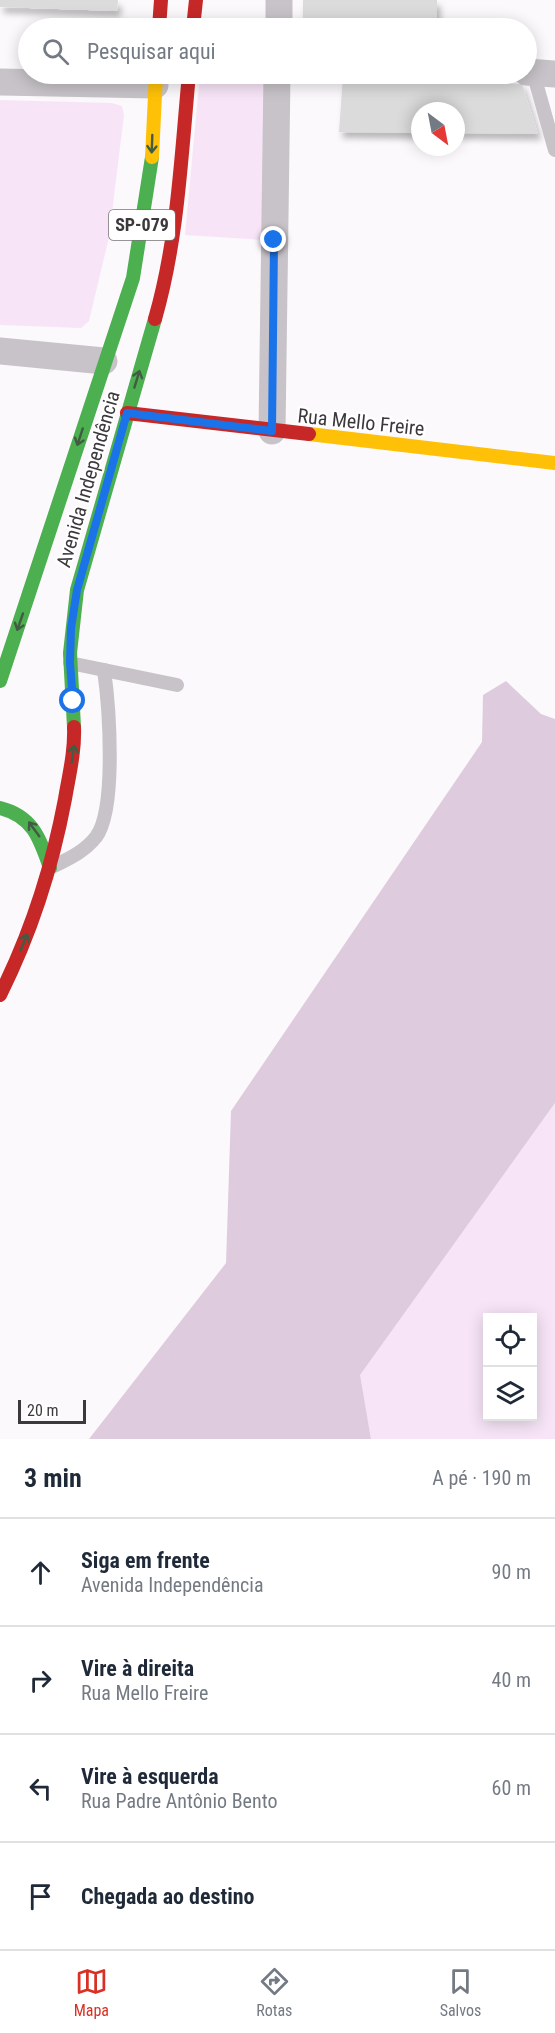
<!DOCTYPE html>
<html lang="pt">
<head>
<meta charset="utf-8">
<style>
	body { margin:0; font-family:"Roboto Condensed",sans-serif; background:#f2f2f3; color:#1f2937 }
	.controls { position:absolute; right:18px; bottom:18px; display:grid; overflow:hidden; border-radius:0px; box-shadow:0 3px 15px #0003 }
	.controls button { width:54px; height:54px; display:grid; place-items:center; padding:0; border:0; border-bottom:2px solid #e0e1e3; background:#fff; color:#1f2937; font:30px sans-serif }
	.compass { position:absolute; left:411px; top:102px; width:54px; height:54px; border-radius:50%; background:#fff; box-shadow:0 3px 15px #0003; rotate:148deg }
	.scale { position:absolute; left:18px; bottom:15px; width:68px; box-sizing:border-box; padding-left:6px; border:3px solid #3c393c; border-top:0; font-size:16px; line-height:21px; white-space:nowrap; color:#3c393c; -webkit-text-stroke:4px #fff; paint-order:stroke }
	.stop { position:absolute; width:18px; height:18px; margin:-14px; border:4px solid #1a73e8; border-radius:50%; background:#fff }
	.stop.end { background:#1a73e8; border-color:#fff; box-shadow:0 2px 6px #0008 }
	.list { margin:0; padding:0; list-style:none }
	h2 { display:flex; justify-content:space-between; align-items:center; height:78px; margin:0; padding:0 24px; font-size:26px }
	h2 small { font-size:20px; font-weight:400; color:#747a83 }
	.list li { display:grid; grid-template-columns:39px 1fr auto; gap:18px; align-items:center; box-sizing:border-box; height:108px; padding:0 24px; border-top:2px solid #e0e1e3 }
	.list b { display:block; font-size:22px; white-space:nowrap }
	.list p { margin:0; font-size:20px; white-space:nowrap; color:#747a83 }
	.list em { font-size:20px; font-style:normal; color:#747a83 }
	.icon { flex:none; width:33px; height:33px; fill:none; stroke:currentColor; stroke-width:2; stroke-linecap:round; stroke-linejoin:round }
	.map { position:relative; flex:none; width:555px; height:1439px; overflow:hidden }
	.search { position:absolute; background:#fff; box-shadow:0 3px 15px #0003; left:18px; right:18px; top:18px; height:66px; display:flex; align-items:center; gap:15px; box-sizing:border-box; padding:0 21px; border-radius:33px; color:#747a83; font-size:22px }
	.sheet { height:510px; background:#fff }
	nav { display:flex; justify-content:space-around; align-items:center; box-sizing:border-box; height:84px; border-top:2px solid #e0e1e3; background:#fff; font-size:16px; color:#747a83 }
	nav a { display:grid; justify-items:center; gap:3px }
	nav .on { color:#d93025 }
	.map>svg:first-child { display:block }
	.green { fill:#f7e5f7; fill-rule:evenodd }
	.forest { fill:#deccde }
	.building { fill:#dbdbdb; filter:url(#shadow) }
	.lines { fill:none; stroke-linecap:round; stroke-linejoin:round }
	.lane { stroke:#c8c3c8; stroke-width:14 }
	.street { stroke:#c8c3c8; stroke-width:27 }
	.fast { stroke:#4caf50; stroke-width:14 }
	.slow { stroke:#ffc107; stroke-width:14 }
	.jam { stroke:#c62828; stroke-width:14 }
	.oneway { stroke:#415c42 }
	.route { stroke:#1a73e8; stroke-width:8 }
	.labels { text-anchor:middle; stroke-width:4.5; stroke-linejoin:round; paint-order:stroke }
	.shield { fill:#fff; stroke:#767476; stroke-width:1.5 }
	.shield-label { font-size:18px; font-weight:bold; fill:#3c393c }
	.street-label { font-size:20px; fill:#3c393c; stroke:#fff }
</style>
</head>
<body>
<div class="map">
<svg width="555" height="1439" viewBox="0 0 555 1439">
	<defs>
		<filter id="shadow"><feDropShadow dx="3.5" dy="6" stdDeviation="3" flood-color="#0004"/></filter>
	</defs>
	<rect width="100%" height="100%" fill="#fcf9fc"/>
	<!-- green -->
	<g class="green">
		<polygon points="200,74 267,74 263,240 185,235"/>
		<polygon points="0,100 112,103 122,106 124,115 109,237 89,321 81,328 0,325"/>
		<path d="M 555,1103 L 555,1439 L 371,1439 L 359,1375 ZM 488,1318 L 532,1318 L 532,1416 L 488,1416 Z"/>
	</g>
	<!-- forest -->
	<polygon class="forest" points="506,681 541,714 555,719 555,1103 360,1375 371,1439 89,1439 226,1263 231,1111 482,742 483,695"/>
	<!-- building -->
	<g class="building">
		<polygon points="0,0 118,0 117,11 0,7"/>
		<rect x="303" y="0" width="134" height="28"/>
		<polygon points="343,76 522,84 538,134 456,133 456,111 420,111 420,133 339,132"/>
	</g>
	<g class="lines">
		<!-- lane -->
		<g class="lane">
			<polyline points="533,72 555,150"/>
			<polyline points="70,663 177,685"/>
			<path d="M 54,866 C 70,858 85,851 96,837 C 117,809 109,705 104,670"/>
		</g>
		<!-- street -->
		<g class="street">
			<polyline points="279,28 279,0"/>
			<polyline points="526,72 555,74"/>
			<polyline points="0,82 155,85"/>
			<polyline points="0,351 104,361"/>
			<polyline points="272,431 277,74"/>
		</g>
		<!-- fast -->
		<g class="fast">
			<polyline points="0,681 133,278 152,157"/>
			<polyline points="74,727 70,653 77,590 155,319"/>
			<path d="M 0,808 C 33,816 40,839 50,868"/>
		</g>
		<!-- slow -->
		<g class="slow">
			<polyline points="152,157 156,74"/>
			<polyline points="309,434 555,463"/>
		</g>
		<!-- jam -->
		<g class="jam">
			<polyline points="159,28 161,0"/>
			<polyline points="193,28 196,0"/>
			<path d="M 155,319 C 178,239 181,157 189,74"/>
			<polyline points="127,413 309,434"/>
			<path d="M 0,995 C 31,933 52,868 65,799 C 69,775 75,752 74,727"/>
		</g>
	</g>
	<!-- one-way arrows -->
	<defs><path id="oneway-shaft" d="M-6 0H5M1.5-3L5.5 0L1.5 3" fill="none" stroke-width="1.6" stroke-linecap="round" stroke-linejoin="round" transform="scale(1.5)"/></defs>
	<g class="oneway">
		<use href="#oneway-shaft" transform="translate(152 144) rotate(92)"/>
		<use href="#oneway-shaft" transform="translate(137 379) rotate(-73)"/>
		<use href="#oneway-shaft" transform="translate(80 437) rotate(108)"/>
		<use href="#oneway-shaft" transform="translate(20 622) rotate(109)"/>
		<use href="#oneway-shaft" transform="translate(73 754) rotate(-82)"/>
		<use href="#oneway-shaft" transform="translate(34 829) rotate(-126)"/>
		<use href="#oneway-shaft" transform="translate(24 942) rotate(-68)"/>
	</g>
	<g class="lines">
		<!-- route -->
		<polyline class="route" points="73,701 70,663 71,628 77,590 127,413 272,431 274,240"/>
	</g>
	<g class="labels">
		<!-- shield labels -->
		<rect class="shield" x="109" y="210" width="66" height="30" rx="4.5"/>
		<g class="shield-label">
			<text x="142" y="231">SP-079</text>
		</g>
		<!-- street labels -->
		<g class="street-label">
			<text transform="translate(361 422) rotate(6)" y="7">Rua Mello Freire</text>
			<text transform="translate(88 479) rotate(-74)" y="7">Avenida Independência</text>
		</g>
	</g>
</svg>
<div class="controls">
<button><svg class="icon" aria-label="locate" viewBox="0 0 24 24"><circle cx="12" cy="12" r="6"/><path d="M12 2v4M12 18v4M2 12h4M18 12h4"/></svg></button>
<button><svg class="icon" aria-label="layers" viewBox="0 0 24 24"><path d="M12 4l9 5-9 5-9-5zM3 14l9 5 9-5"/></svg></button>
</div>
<svg class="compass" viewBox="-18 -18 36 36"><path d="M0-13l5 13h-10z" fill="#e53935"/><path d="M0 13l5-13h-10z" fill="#747a83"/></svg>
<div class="scale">20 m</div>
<div class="stop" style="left:73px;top:701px"></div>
<div class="stop end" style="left:274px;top:240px"></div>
<div class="search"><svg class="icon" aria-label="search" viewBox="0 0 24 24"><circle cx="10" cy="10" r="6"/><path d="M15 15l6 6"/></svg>Pesquisar aqui</div>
</div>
<section class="sheet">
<h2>3 min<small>A pé · 190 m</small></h2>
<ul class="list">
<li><svg class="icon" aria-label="ahead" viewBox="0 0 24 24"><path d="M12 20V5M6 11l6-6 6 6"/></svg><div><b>Siga em frente</b><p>Avenida Independência</p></div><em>90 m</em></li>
<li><svg class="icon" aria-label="right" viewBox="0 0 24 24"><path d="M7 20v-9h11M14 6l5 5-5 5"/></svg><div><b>Vire à direita</b><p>Rua Mello Freire</p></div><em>40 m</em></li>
<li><svg class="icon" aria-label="left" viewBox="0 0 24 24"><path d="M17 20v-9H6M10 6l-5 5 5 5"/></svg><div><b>Vire à esquerda</b><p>Rua Padre Antônio Bento</p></div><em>60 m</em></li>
<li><svg class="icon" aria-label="arrive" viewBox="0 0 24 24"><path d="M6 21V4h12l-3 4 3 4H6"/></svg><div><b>Chegada ao destino</b></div></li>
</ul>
</section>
<nav>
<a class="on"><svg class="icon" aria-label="map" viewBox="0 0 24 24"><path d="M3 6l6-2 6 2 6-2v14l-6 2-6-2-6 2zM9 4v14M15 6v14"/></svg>Mapa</a>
<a><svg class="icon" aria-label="directions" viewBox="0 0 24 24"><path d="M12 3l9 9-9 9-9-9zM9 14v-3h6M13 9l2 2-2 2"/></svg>Rotas</a>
<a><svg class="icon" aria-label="saved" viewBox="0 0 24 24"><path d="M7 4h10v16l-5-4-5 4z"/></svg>Salvos</a>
</nav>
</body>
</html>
